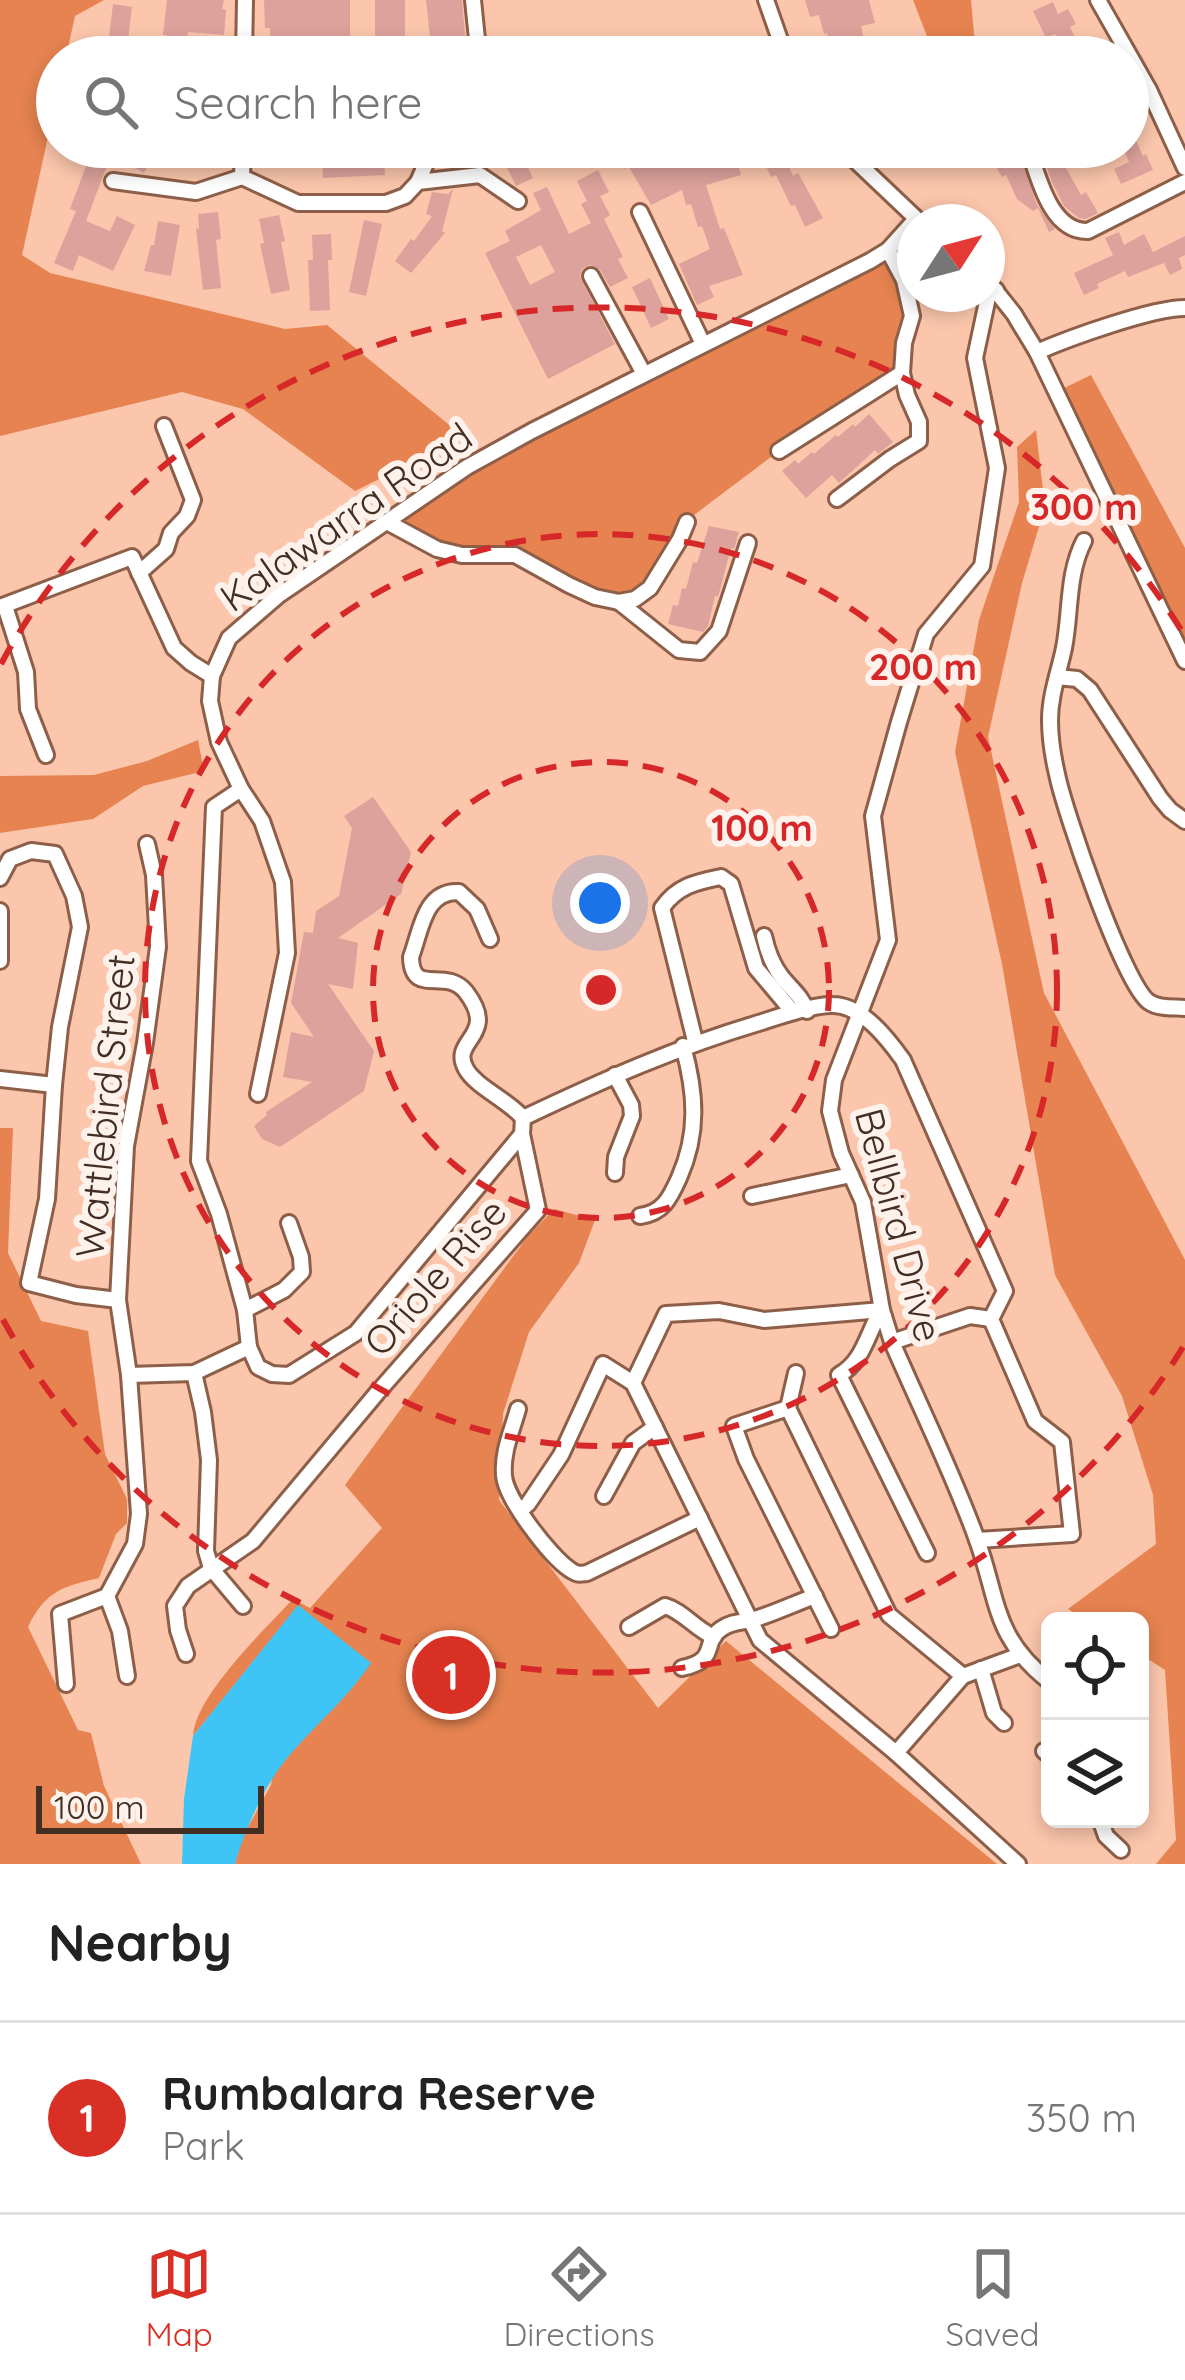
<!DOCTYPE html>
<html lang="en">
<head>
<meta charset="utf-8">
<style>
	body { margin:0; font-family:Quicksand,sans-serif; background:#f2f2f2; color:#222 }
	.controls { position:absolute; right:36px; bottom:36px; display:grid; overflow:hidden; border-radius:18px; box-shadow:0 6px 18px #0003 }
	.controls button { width:108px; height:108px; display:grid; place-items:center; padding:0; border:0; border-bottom:3px solid #e0e0e0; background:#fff; color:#222; font:60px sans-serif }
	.compass { position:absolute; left:897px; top:204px; width:108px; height:108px; border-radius:50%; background:#fff; box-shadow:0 6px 18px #0003; rotate:54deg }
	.scale { position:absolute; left:36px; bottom:30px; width:228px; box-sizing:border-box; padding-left:12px; border:6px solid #432e24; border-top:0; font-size:33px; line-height:42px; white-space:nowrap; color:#432e24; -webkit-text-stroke:9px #fdf2ec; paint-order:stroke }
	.you { position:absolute; left:600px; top:903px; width:42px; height:42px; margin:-30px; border:9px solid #fff; border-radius:50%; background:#1a73e8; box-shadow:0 0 0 18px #1a73e833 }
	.badge { display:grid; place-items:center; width:78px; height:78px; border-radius:50%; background:#d93025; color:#fff; font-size:39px; font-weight:700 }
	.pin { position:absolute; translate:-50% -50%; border:6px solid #fff; box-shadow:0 3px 12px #0006 }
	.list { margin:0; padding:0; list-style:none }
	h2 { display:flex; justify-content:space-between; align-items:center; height:156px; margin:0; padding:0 48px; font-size:51px }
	h2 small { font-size:39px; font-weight:400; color:#767676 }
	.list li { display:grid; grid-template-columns:78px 1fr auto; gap:36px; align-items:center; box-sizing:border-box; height:192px; padding:0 48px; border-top:3px solid #e0e0e0 }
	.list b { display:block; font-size:45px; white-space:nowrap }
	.list p { margin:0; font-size:39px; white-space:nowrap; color:#767676 }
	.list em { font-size:39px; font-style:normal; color:#767676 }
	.icon { flex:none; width:66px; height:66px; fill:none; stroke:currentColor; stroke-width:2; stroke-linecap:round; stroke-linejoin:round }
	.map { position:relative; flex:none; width:1185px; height:1864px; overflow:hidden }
	.search { position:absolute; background:#fff; box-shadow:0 6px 18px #0003; left:36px; right:36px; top:36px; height:132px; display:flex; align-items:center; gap:30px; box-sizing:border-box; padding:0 42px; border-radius:66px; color:#767676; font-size:45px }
	.sheet { height:348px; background:#fff }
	nav { display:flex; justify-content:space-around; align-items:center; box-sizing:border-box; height:168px; border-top:3px solid #e0e0e0; background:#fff; font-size:33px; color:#767676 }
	nav a { display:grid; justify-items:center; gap:6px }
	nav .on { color:#d93025 }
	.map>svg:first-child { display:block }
	.green { fill:#e68350 }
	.water { fill:#3fc5f5 }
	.building { fill:#dca29b; fill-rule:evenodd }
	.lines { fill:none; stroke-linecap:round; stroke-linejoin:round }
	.minor-casing { stroke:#8d5f48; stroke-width:20 }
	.minor { stroke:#fff; stroke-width:14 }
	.ring { fill:none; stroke:#d62828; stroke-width:6; stroke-dasharray:21 15 }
	.labels { text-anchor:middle; stroke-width:12; stroke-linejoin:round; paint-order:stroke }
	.street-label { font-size:39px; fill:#432e24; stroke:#fdf2ec }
	.centre { fill:#d62828; stroke:#fdf2ec; stroke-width:6 }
	.ring-label { font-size:36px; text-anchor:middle; font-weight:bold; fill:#d62828; stroke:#fdf2ec; stroke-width:12; stroke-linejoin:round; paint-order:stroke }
</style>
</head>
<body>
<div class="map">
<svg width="1185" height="1864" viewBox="0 0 1185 1864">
	<rect width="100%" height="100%" fill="#fbc6ac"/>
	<!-- green -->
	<g class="green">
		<polygon points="0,0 104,0 75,16 66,57 57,57 57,96 22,255 50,273 285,329 327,325 464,437 355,491 243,409 182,392 0,436"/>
		<polygon points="913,0 971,0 976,57 935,57"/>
		<polygon points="888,250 912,316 902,373 779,451 682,524 650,588 619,602 515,555 462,555 387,522 467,467"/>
		<polygon points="1091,375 1185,548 1185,659 1058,391"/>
		<polygon points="1036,430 1045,507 1022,583 988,737 1044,993 1185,1260 1185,1864 1156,1864 1176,1840 1165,1670 1140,1654 1140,1621 1087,1621 1068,1609 1156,1544 1153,1495 1122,1396 1055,1275 1002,964 955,752 979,620 1019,502 1017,447"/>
		<polygon points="198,740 204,771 143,786 93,819 0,833 0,776 94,775 147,761"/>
		<path d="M 0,1128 L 13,1128 L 8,1253 L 41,1321 L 88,1331 L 105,1454 L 127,1499 L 127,1523 L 116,1534 L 99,1578 C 64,1586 45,1591 28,1627 L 78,1730 L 91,1733 L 104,1786 L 141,1864 L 0,1864 Z"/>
		<path d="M 554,1209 L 595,1220 L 579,1263 L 529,1332 L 503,1414 L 499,1500 L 658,1708 L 726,1641 L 997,1864 L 235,1864 L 242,1838 L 271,1785 L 298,1606 L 193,1736 C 195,1696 265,1629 293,1599 L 310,1608 L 382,1528 L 345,1485 L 528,1236 Z"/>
	</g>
	<!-- water -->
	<path class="water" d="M 298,1605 L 371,1663 C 345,1702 312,1727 284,1762 C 263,1789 244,1832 235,1864 L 182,1864 L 184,1799 L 193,1736 Z"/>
	<!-- building -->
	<g class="building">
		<polygon points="167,0 224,0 222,9 226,10 224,35 188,32 185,57 164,57 167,35 163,35"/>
		<polygon points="264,0 350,0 350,57 309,57 309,52 270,52 270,28 265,28"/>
		<polygon points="375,0 405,0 405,41 411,41 411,57 385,56 385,43 375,43"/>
		<polygon points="426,0 462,0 466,47 464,53 446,54 445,45 431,46"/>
		<polygon points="805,0 869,0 875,23 861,26 866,49 862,50 864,57 833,57 827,33 824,34 819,15 810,17"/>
		<polygon points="1053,2 1058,14 1068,9 1076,24 1070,27 1080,48 1090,43 1096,57 1060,57 1065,55 1055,34 1046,38 1033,11"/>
		<polygon points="113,4 132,7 126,57 107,55"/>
		<polygon points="1128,123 1143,156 1146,154 1153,170 1121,184 1114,169 1129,162 1123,147 1128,147"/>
		<polygon points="93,147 158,147 144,173 111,155 86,221 110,231 117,216 135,225 113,271 79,255 73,271 54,263 76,211 70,209"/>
		<polygon points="322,147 384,147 385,175 323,178"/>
		<polygon points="497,147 518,147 533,178 516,186"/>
		<polygon points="613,147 733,147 741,175 706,185 720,229 724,228 743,275 709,286 714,297 697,305 679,264 710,249 702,226 698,227 691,204 686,205 682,190 651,205 629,167 624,169"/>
		<polygon points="757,147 780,147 793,176 798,173 823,218 805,227 795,205 791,206 776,175 771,177"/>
		<polygon points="999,147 1017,147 1037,205 1055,229 1049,232 1038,208 1033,211 1017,199 1006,175 1002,177 996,167 999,165 991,151"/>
		<polygon points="1040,147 1077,147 1060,157 1081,195 1086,192 1098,213 1086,219 1079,218 1064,206 1052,182"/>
		<path d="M 598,170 L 609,192 L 600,196 L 610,215 L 604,219 L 623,257 L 618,259 L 628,278 L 610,287 L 600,270 L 590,265 L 582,269 L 580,277 L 615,344 L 548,379 L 485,253 L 510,241 L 505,231 L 541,210 L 533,193 L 547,187 L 569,234 L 591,223 L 581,204 L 587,201 L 577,181 ZM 541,245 L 555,272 L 530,285 L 516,257 Z"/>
		<polygon points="453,189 442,231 445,233 411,273 395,261 411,239 414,241 432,216 426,214 432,192 448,194"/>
		<polygon points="218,212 221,239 216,240 221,288 203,290 196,228 199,229 198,214"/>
		<polygon points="279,215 285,241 281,242 290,290 271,294 260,244 264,243 259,219"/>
		<polygon points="364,220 382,224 366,296 349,292"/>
		<polygon points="158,221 180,225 171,276 144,271 151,245 154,245"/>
		<polygon points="1119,232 1124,245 1144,234 1153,252 1185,236 1185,255 1179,258 1182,269 1170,275 1164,263 1128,277 1125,271 1097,284 1099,288 1084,295 1074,273 1113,255 1105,238"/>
		<polygon points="331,234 332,260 328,260 330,310 310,311 308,260 313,260 312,235"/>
		<polygon points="650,278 669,319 651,328 632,287"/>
		<polygon points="869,414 893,442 878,454 875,450 839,483 832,475 806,498 782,471 795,460 798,464 812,452 814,454 836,435 838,437 853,424 855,427"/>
		<polygon points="709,526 739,532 734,549 731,548 718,597 715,596 708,626 703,632 668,624 673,605 678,606 682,588 686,589 693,562 697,563"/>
		<polygon points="373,797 411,852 401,894 338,938 358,943 353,989 328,984 374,1051 364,1091 280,1147 262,1139 254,1126 267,1115 266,1112 312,1082 283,1077 291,1032 314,1037 291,1003 304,932 313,933 316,911 339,896 352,828 344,816"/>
	</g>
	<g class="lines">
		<!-- minor casing -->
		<g class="minor-casing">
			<g id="minor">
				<polyline points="473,0 478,49 474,57"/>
				<polyline points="766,0 786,57"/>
				<polyline points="1098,0 1149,90 1185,168"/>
				<polyline points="244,57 245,0"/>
				<polyline points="841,147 920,222"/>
				<path d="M 1028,147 C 1038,176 1050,232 1088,231 L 1185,182"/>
				<polyline points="242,177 243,147"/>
				<polyline points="113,181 196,192 242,177 298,203 386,203 405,196 418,182 480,175 518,201"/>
				<polyline points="418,182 433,147"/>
				<polyline points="640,212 703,344"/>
				<polyline points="591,276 644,374"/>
				<polyline points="987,280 1014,314 1037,352 1185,661"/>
				<path d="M 996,290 L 988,297 L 975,358 L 997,468 L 982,566 L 926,634 L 899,722 L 873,816 L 888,940 L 834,1080 L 830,1111 L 841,1153 L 863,1202 L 882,1310 L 892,1342 C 920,1407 952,1471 976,1537 C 999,1599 992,1637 1050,1682"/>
				<path d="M 1037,352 C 1069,338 1152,308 1185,308"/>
				<polyline points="779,451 902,373"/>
				<polyline points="837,499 890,459 919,441 919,422 907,395 902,373 904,343 912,316 904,280 888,250"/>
				<polyline points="387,522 437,549 462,555 515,555 569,585 595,597 619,602 635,599 650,588 680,539 687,522"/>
				<path d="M 1084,541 C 1067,574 1071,612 1064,648 C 1059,672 1050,695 1050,720 C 1050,737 1053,757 1057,774 C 1064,810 1124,985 1149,1002 C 1159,1009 1174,1007 1185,1008"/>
				<polyline points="139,573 166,549 171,533 187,516 193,500 164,426"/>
				<polyline points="619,602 679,650 700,652 719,631 748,543"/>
				<polyline points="5,606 26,672 28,709 46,755"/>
				<polyline points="0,607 132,557 174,648 191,663 212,676"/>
				<polyline points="1057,677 1077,679 1090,690 1160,798 1170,810 1185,821"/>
				<polyline points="241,789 214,807 199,1161 219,1214 245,1310 249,1347 258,1367 272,1374 289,1375 356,1333 522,1134 523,1118"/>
				<polyline points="0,878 10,859 31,851 55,854 74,896 80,927 60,1027 54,1085 47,1199 29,1283 76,1295 118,1300"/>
				<polyline points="0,911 0,961"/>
				<path d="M 764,936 C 767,950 772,964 781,976 C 791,989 801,995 807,1011"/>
				<path d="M 490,939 L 477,909 L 459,892 C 424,890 421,931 411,957 C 412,998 445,966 466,992 C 500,1037 449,1039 466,1069 C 476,1087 508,1100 523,1118"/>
				<path d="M 695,1041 L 662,908 C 677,886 696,882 721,877 L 731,884 L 756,968 L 793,1012"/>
				<polyline points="0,1079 54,1085"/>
				<polyline points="258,1094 287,953 283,882 262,821 241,789 219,742 210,701 212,676 229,638 279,595 467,467 532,431 870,261 888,250 916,219"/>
				<path d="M 523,1118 C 603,1080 677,1047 762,1022 C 780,1016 815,1004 833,1005 C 862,1005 888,1039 903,1060 L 1005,1291 L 991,1319 L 1035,1421 L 1062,1442 L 1072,1534 L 977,1540"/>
				<polyline points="615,1173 616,1157 632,1116 631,1105 615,1075"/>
				<polyline points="752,1196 851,1175"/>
				<path d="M 640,1216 C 663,1213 670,1198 679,1178 C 699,1133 696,1093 683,1046"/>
				<polyline points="245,1310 284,1290 302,1272 301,1257 289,1223"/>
				<polyline points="882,1310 764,1320 719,1311 666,1314 633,1383 760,1640 896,1753 1018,1864"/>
				<path d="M 884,1317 L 875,1322 C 865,1343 860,1363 839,1375 L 927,1553"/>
				<polyline points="892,1342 970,1316 991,1319"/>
				<polyline points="194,1373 203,1412 209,1460 206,1551 211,1568 243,1606"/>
				<polyline points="129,1375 194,1373 249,1347"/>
				<polyline points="788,1408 796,1373"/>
				<path d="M 518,1409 C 512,1431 502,1452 504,1475 C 505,1498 550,1556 569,1569 C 578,1575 578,1574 587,1573 L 700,1518"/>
				<polyline points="604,1496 633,1443 655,1427"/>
				<polyline points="521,1510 528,1504 561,1455 603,1364 633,1383"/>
				<polyline points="107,1596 135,1544 139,1514 129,1375 118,1300 126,1146 145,1043 158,947 154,875 147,844"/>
				<path d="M 629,1627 L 665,1606 C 683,1611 695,1629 714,1637"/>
				<polyline points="831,1629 746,1459 734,1426 788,1408 889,1615 963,1676 1020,1655"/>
				<polyline points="186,1654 178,1630 175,1606 188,1586 253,1541 377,1393 538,1210 522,1134"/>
				<path d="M 682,1668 C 720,1660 701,1643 721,1629 C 734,1620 745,1623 758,1618 C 777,1612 796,1603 815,1596"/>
				<polyline points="981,1669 994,1713 1004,1723"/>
				<polyline points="66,1684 60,1614 107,1596 120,1631 127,1676"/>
				<polyline points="1044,1751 1050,1756"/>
				<polyline points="896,1753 963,1676"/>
				<polyline points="1100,1819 1106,1836 1121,1850"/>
			</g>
		</g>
		<!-- minor -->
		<use href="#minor" class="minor"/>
	</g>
	<!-- distance rings -->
	<g class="ring">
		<circle cx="601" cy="990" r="228"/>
		<circle cx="601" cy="990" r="456"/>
		<path d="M1183 1347A683 683 0 0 1 1 1316M1 664A683 683 0 0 1 1183 633"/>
	</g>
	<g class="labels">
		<!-- street labels -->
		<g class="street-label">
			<text transform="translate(346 517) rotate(-35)" y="14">Kalawarra Road</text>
			<text transform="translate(105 1106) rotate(-84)" y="14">Wattlebird Street</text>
			<text transform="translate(899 1225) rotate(75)" y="14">Bellbird Drive</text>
			<text transform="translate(435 1277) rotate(-49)" y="14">Oriole Rise</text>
		</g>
	</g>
	<circle cx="601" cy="990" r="18" class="centre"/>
	<g class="ring-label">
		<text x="1084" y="520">300 m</text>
		<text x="923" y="680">200 m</text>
		<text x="762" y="841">100 m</text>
	</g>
</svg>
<div class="controls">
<button><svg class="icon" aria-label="locate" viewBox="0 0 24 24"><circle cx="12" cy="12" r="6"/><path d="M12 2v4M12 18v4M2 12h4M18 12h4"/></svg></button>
<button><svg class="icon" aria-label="layers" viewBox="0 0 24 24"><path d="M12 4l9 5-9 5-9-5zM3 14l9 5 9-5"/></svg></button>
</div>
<svg class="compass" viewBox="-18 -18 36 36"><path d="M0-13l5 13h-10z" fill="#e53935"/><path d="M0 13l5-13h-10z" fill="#767676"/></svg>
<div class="scale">100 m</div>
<div class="you"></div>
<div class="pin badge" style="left:451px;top:1675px">1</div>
<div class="search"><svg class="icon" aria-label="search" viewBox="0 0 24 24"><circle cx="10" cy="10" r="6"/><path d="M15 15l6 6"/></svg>Search here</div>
</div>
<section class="sheet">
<h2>Nearby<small></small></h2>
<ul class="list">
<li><span class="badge">1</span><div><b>Rumbalara Reserve</b><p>Park</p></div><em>350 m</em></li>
</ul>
</section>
<nav>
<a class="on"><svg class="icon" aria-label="map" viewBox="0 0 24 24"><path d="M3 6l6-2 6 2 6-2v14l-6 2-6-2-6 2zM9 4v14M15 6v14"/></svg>Map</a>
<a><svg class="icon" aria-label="directions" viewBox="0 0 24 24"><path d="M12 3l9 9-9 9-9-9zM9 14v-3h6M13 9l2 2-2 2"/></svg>Directions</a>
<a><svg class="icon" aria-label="saved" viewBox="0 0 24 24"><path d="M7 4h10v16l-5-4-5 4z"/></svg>Saved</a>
</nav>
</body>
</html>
